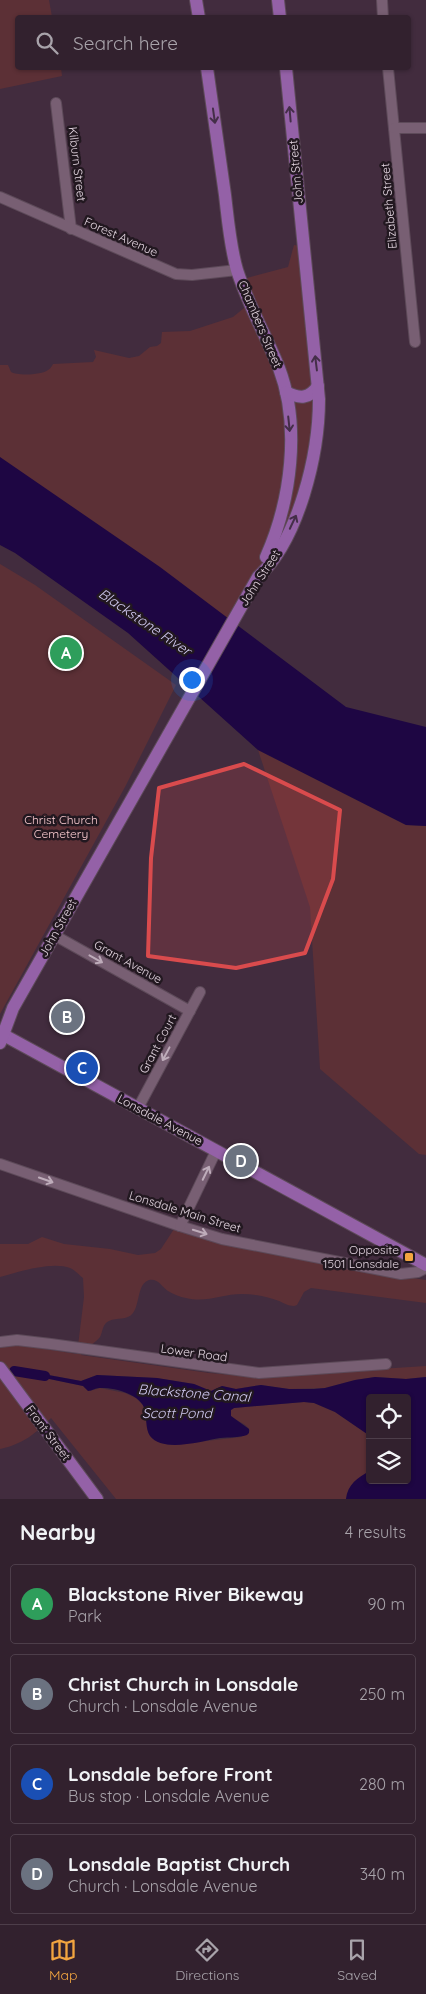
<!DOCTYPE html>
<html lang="en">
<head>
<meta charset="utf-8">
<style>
	body { margin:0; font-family:Quicksand,sans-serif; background:#3a2936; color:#f1f3f6 }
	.controls { position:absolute; right:15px; bottom:15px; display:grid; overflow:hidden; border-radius:5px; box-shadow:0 1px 4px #0004 }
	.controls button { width:45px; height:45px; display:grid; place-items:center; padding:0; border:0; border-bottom:1px solid #4d3e4a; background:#32212e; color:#f1f3f6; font:25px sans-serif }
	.you { position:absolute; left:191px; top:679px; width:18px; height:18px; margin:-12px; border:4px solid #fff; border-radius:50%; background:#1a73e8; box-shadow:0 0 0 8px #1a73e833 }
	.badge { display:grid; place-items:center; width:32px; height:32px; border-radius:50%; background:#f2a540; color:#fff; font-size:16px; font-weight:700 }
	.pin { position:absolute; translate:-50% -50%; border:2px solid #fff; box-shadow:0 1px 5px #0006 }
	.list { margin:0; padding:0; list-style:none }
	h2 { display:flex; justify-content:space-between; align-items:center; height:65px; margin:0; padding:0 20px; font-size:21px }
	h2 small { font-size:16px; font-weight:400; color:#a8a3aa }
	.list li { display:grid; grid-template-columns:32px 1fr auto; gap:15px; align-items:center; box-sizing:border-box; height:80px; margin:0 10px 10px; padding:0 10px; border:1px solid #4d3e4a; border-radius:5px }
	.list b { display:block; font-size:19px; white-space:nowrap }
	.list p { margin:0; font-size:16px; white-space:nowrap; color:#a8a3aa }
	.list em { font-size:16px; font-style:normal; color:#a8a3aa }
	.icon { flex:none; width:28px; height:28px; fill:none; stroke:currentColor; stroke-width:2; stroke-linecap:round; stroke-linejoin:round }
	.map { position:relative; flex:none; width:426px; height:1499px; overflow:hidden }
	.search { position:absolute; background:#32212e; box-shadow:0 1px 4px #0004; left:15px; right:15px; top:15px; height:55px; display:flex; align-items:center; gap:12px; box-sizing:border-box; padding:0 18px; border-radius:5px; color:#a8a3aa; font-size:19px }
	.sheet { height:425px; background:#32212e }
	nav { display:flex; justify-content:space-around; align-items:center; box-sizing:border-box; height:70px; border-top:1px solid #4d3e4a; background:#32212e; font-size:14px; color:#a8a3aa }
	nav a { display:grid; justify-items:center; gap:2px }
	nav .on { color:#f2a540 }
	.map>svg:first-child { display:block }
	.green { fill:#5c3036 }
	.water { fill:#1e0643 }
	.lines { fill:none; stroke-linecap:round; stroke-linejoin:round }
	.canal { stroke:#1e0643; stroke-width:10 }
	.minor-casing { stroke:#5d4a59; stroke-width:12 }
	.major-casing { stroke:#5d4a59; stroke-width:14 }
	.minor { stroke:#785f73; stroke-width:10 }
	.major { stroke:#9461a7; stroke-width:12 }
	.oneway { stroke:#442e48 }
	.oneway2 { stroke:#beacba }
	.marked { fill:#d94b4d; fill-opacity:0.2; stroke:#d94b4d; stroke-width:4; stroke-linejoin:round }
	.poi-dot { fill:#f2a540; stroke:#221820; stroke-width:2 }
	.labels { text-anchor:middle; stroke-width:5; stroke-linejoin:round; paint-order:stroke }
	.street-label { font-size:12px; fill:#e4d6e1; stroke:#221820 }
	.park-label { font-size:12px; fill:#facbd0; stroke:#221820 }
	.poi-label { font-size:12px; fill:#e4d6e1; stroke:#221820; text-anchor:end }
	.water-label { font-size:14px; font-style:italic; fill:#d0c9f0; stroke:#221820 }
</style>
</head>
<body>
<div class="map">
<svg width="426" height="1499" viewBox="0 0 426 1499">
	<rect width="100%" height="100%" fill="#422c3e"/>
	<!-- green -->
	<g class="green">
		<polygon points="0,0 49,0 52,17 18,18 18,68 61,68 62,76 0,89"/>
		<path d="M 294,245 L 301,246 L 316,437 L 294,516 L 233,623 L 0,464 L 0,365 L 8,365 L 11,372 C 17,376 42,375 48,370 C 50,369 52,366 53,364 L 93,362 L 96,357 L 94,350 L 129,358 L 139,356 L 150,347 L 157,346 L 161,343 L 162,332 L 190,331 L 233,317 L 249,304 L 243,279 L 288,267 Z"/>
		<polygon points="0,564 35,585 176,685 125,787 0,1014"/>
		<polygon points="258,750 406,825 426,826 426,1155 419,1154 320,1069 310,907"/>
		<path d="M 174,1229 L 361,1270 L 426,1280 L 426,1303 L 311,1288 L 304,1292 L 297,1305 L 294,1306 C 288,1306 284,1303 279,1301 C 268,1297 255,1294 242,1294 C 222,1294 207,1303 186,1298 C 180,1297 173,1294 168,1291 C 162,1287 158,1278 149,1280 C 137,1284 140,1304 133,1313 C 127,1321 117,1317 109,1321 C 102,1324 103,1332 100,1337 C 95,1344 87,1345 81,1355 L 209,1373 L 253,1377 L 426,1366 L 426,1377 L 406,1379 L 375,1377 L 355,1380 L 325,1388 L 289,1389 L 261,1385 L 236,1389 L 222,1386 L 211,1391 L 194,1384 L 157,1378 L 97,1375 L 81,1381 L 33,1372 L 35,1376 L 83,1386 L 90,1391 L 100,1388 L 125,1393 L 136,1398 L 143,1405 L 146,1421 L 161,1443 L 172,1445 L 241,1437 L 250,1431 C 247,1423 237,1422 231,1416 L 231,1410 L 234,1408 L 304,1402 L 314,1403 L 335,1412 L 370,1436 L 370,1471 C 359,1477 347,1486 346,1499 L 116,1499 L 51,1418 C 35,1434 23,1444 0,1449 L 0,1344 L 19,1345 L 77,1354 L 84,1297 L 83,1278 C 79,1275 75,1270 70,1268 C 52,1261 18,1272 0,1277 L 0,1244 L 28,1244 L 42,1237 L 64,1244 L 110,1249 L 138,1255 L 155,1253 L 161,1249 Z"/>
	</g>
	<!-- water -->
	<g class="water">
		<polygon points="0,457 160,567 346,707 426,727 426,826 406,825 258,750 128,633 15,553 0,545"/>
		<path d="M 32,1372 L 81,1381 L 97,1375 L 157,1378 L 194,1384 L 211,1391 L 222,1386 L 236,1389 L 261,1385 L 289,1389 L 314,1389 L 325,1388 L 355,1380 L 375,1377 L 406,1379 L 426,1377 L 426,1499 L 346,1499 C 348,1484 357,1478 370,1471 L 370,1480 L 407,1480 L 407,1398 L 370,1398 L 370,1436 L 335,1412 L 314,1403 L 304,1402 L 234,1408 L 231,1410 L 231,1416 L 249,1429 L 249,1433 L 247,1435 C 238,1438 229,1437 220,1438 C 202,1441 163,1453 150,1436 C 145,1428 147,1418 145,1410 C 141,1394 114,1387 99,1388 C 95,1388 92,1391 88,1391 L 83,1386 L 35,1376 L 32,1375 Z"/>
	</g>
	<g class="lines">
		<!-- canal -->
		<polyline class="canal" points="14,1371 45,1376"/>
		<!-- minor casing -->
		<g class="minor-casing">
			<g id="minor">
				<polyline points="382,0 383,18"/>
				<polyline points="388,68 415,342"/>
				<polyline points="56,103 71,229"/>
				<polyline points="394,128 426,128"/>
				<polyline points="0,197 176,274 192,275 237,270"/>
				<polyline points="54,935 190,1011"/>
				<polyline points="138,1108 200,992"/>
				<polyline points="0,1164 180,1226 222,1239 401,1274 418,1272 426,1268"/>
				<polyline points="180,1226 216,1151"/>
				<polyline points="0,1342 17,1340 51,1344 259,1373 386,1364"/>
			</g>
		</g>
		<!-- major casing -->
		<g class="major-casing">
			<g id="major">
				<polyline points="196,0 199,18"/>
				<polyline points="278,0 280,18"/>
				<path d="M 207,68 C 213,110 219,153 225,195 C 228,220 230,246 237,270 C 248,305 266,335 279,368 C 301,426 291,501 266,557"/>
				<path d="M 286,392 C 300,399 309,399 318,386"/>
				<polyline points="0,1033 426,1265"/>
				<path d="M 0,1043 L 13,1008 L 258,577 C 299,539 319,454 319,399 L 286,68"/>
				<polyline points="0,1368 97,1499"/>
			</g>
		</g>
		<!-- minor -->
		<use href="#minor" class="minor"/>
		<!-- major -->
		<use href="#major" class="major"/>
	</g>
	<!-- one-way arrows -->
	<defs><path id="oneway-shaft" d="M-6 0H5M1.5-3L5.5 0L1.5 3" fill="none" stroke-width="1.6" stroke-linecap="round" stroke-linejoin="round" transform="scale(1.25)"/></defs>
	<g class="oneway">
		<use href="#oneway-shaft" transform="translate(290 114) rotate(-95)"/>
		<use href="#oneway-shaft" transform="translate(214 116) rotate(82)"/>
		<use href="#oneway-shaft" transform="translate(316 363) rotate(-97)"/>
		<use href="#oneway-shaft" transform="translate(289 424) rotate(84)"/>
		<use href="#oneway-shaft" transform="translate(293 522) rotate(-65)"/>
	</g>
	<g class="oneway2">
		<use href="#oneway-shaft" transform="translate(96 959) rotate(29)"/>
		<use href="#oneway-shaft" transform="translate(166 1054) rotate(118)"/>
		<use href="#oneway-shaft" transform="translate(206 1173) rotate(-64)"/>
		<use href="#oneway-shaft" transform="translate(46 1180) rotate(19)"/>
		<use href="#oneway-shaft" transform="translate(200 1232) rotate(17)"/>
	</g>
	<!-- marked area -->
	<path class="marked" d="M 244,764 L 340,810 L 333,879 L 305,953 L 236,968 L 148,956 L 151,858 L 159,788 Z"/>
	<!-- markers -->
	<rect class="poi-dot" x="404" y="1252" width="10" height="10" rx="2.5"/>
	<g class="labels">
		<!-- street labels -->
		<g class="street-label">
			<text transform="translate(77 164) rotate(83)" y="4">Kilburn Street</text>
			<text transform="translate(296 172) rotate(-95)" y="4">John Street</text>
			<text transform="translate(389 206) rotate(-95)" y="4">Elizabeth Street</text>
			<text transform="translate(121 237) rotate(24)" y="4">Forest Avenue</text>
			<text transform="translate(260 324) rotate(67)" y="4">Chambers Street</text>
			<text transform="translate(260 578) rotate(-57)" y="4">John Street</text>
			<text transform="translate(58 928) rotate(-61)" y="4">John Street</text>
			<text transform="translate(128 962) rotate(29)" y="4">Grant Avenue</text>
			<text transform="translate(158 1044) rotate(-62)" y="4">Grant Court</text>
			<text transform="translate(160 1120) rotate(28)" y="4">Lonsdale Avenue</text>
			<text transform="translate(185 1212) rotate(17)" y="4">Lonsdale Main Street</text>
			<text transform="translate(194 1353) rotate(8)" y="4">Lower Road</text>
			<text transform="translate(48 1433) rotate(53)" y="4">Front Street</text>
		</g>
		<!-- park labels -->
		<g class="park-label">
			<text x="61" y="824">Christ Church<tspan x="61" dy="14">Cemetery</tspan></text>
		</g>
		<!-- poi labels -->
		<g class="poi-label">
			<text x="399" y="1254">Opposite<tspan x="399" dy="14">1501 Lonsdale</tspan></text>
		</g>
		<!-- water labels -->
		<g class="water-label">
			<text transform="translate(145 622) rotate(34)" y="5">Blackstone River</text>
			<text transform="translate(194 1393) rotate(4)" y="5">Blackstone Canal</text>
			<text x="177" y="1418">Scott Pond</text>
		</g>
	</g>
</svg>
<div class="controls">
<button><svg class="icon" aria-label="locate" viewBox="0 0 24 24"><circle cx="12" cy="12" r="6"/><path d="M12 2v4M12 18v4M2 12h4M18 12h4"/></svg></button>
<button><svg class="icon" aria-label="layers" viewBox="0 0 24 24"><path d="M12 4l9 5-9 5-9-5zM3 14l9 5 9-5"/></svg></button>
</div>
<div class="you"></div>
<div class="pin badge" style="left:66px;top:653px;background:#2e9e5b">A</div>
<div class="pin badge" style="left:67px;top:1017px;background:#6b7280">B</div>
<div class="pin badge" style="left:82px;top:1068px;background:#1a4fb4">C</div>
<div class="pin badge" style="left:241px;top:1161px;background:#6b7280">D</div>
<div class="search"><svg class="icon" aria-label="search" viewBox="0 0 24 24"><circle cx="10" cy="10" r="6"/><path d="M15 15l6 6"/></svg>Search here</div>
</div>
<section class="sheet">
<h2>Nearby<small>4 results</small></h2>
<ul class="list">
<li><span class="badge" style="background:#2e9e5b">A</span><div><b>Blackstone River Bikeway</b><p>Park</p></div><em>90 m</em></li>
<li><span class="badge" style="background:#6b7280">B</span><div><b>Christ Church in Lonsdale</b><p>Church · Lonsdale Avenue</p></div><em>250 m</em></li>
<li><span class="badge" style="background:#1a4fb4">C</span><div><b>Lonsdale before Front</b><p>Bus stop · Lonsdale Avenue</p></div><em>280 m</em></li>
<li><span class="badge" style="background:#6b7280">D</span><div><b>Lonsdale Baptist Church</b><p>Church · Lonsdale Avenue</p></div><em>340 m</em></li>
</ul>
</section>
<nav>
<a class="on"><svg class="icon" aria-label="map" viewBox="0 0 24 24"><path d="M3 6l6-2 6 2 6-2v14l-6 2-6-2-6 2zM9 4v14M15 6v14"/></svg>Map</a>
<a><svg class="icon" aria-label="directions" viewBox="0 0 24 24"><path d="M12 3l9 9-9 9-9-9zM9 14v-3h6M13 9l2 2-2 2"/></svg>Directions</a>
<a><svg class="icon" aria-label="saved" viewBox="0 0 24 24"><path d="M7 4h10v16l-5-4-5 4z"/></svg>Saved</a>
</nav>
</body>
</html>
